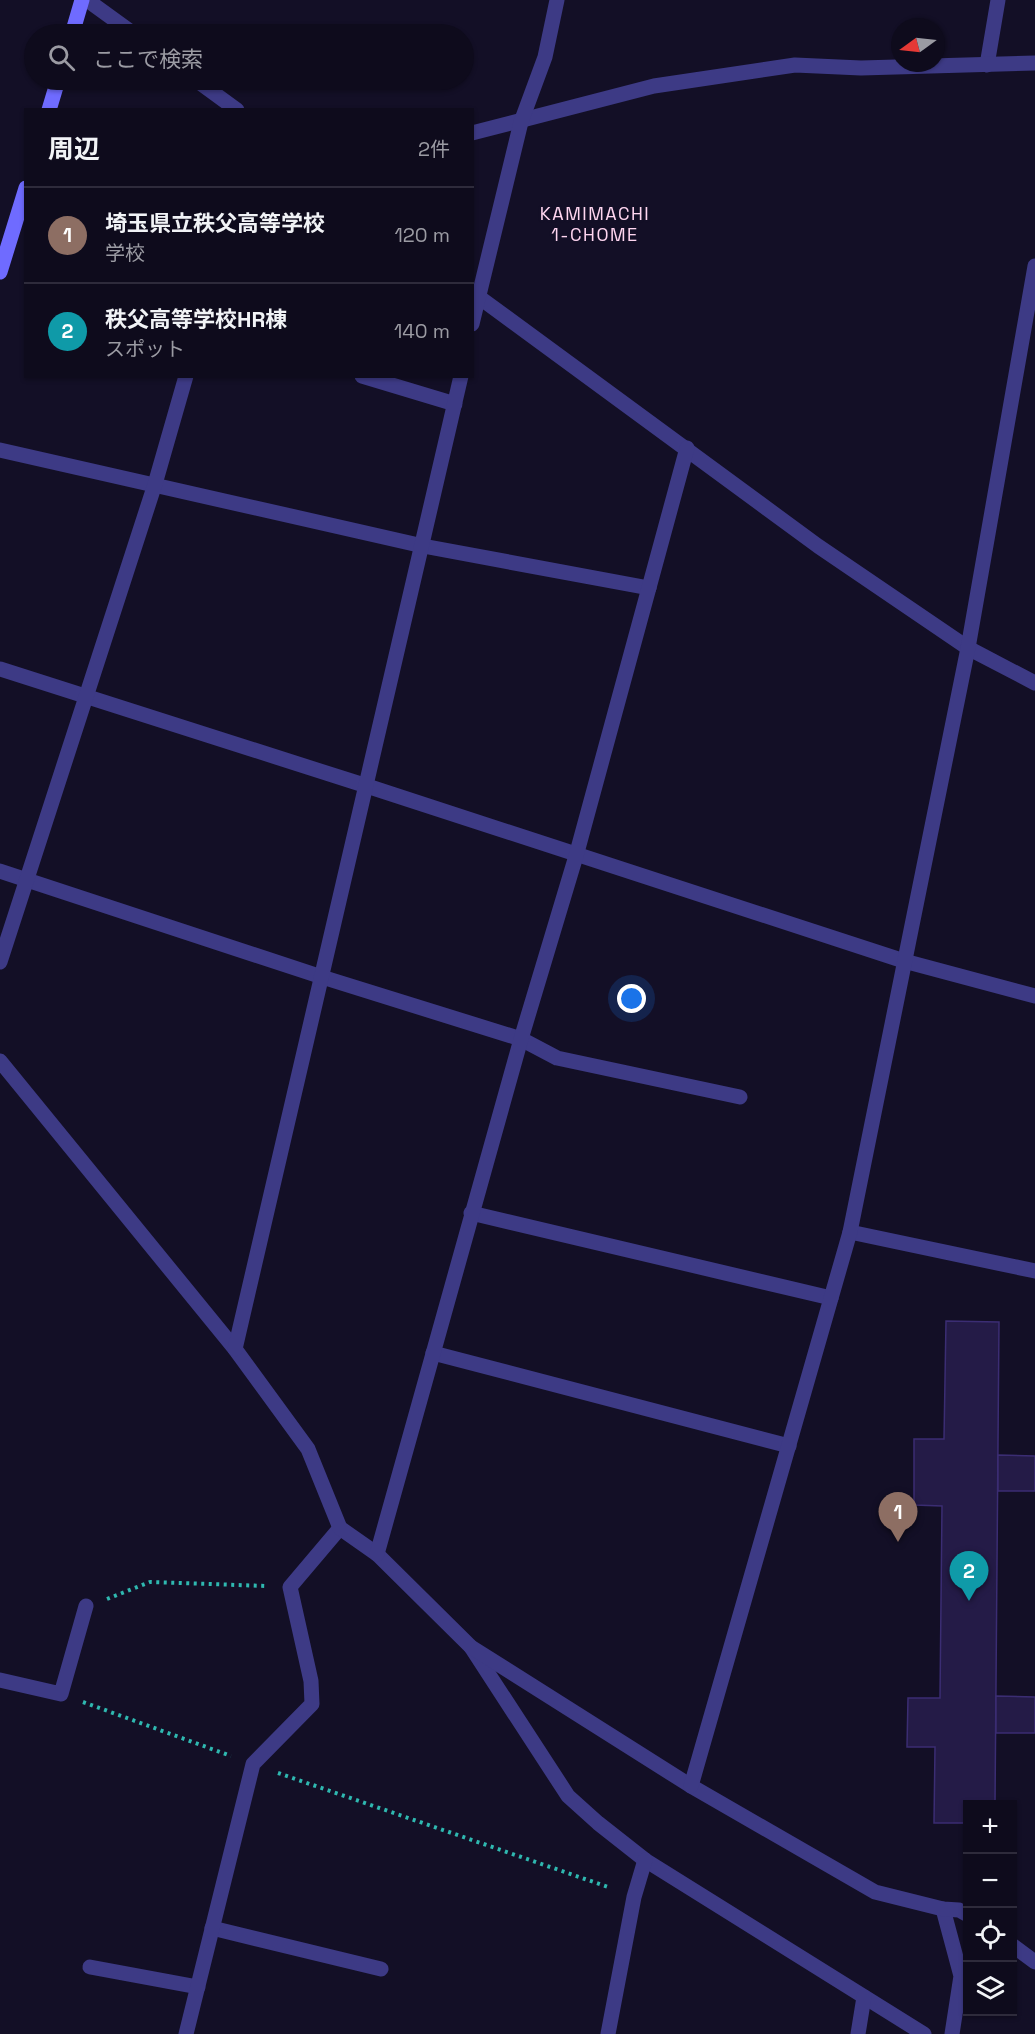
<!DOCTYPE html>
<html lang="ja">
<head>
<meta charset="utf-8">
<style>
	body { margin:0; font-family:"Space Grotesk","Noto Sans JP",sans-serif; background:#1c1929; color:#f1f3f6 }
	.controls { position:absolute; right:18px; bottom:18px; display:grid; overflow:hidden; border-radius:0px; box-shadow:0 2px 4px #0004 }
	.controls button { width:54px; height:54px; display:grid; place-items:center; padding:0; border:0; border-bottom:2px solid #2e2b3b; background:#0e0b1c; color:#f1f3f6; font:30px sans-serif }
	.compass { position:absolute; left:891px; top:18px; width:54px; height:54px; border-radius:50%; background:#0e0b1c; box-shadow:0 2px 4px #0004; rotate:255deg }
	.you { position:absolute; left:632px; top:999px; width:21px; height:21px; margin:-15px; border:4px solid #fff; border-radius:50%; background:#1a73e8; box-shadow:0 0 0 9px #1a73e833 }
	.badge { display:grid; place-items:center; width:39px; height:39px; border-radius:50%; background:#7c3aed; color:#fff; font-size:20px; font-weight:700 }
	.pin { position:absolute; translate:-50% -50px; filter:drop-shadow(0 2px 3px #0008) }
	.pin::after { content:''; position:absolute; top:32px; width:21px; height:18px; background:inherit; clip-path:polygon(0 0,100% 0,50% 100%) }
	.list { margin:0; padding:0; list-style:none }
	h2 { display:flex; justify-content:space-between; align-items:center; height:78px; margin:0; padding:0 24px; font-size:26px }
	h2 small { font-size:20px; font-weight:400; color:#9b9ba3 }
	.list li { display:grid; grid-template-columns:39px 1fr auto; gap:18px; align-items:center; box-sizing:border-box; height:96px; padding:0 24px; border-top:2px solid #2e2b3b }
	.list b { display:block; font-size:22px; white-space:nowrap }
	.list p { margin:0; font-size:20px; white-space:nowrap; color:#9b9ba3 }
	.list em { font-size:20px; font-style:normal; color:#9b9ba3 }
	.icon { flex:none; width:33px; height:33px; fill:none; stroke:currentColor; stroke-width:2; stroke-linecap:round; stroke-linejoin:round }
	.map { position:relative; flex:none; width:1035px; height:2034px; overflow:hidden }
	.search { position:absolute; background:#0e0b1c; box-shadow:0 2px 4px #0004; left:24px; top:24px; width:450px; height:66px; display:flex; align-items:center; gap:15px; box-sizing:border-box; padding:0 21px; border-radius:33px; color:#9b9ba3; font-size:22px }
	.panel { position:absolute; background:#0e0b1c; box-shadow:0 2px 4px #0004; left:24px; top:108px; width:450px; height:270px; border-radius:0px }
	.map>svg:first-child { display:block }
	.building { fill:#241b47; stroke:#3b2d73; stroke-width:1.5 }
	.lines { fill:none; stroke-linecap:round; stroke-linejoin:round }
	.path { stroke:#2fb8b0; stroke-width:4; stroke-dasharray:3 4.5; stroke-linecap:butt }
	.lane { stroke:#3d3a85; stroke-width:15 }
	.street { stroke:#3d3a85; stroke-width:15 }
	.secondary { stroke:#6f6bff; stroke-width:15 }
	.labels { text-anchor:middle; stroke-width:4.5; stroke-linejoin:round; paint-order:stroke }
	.neighbourhood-label { font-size:18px; letter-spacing:1.5px; fill:#ffd6f0; stroke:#130f26 }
</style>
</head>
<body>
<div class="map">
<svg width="1035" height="2034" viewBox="0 0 1035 2034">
	<rect width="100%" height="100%" fill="#130f26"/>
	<!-- building -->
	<g class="building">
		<polygon points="946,1321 999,1322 995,1804 968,1804 968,1823 934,1823 935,1747 907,1747 908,1698 940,1698 942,1506 914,1505 914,1439 944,1439"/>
		<polygon points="998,1455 1035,1456 1035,1491 998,1491"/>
		<polygon points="996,1696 1035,1697 1035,1733 996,1733"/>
	</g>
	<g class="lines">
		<!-- path -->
		<g class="path">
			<polyline points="107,1599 150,1582 267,1586"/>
			<polyline points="83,1702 231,1756"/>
			<polyline points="278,1773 611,1888"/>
		</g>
		<!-- lane -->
		<g class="lane">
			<polyline points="472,292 818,546 968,648"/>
			<polyline points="362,376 455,404"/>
			<polyline points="0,450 423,546 649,588"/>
			<polyline points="0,669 367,786"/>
			<polyline points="471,1647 568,1796 598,1823 645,1860 924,2034"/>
			<polyline points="943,1909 961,1976 952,2034"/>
			<polyline points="212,1928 381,1969"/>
			<polyline points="90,1967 198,1987"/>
			<polyline points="186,2034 253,1764 312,1704 311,1681 290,1587 340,1528"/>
			<polyline points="858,2034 864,1997"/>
		</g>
		<!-- street -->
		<g class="street">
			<polyline points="87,0 134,34"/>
			<polyline points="987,65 998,0"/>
			<polyline points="196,80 237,110"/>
			<polyline points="472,133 654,86 795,65 861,68 1035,63"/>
			<polyline points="472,324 521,122 545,57 557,0"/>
			<polyline points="968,648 1035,683"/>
			<polyline points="367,786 904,961 1035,996"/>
			<polyline points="0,871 322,977 521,1039 557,1058 740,1097"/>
			<polyline points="0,962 155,484 186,376"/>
			<polyline points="0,1061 235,1349 308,1449 340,1528 377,1554 471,1647 691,1786 875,1892 943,1909 959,1910 968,1915"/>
			<polyline points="471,1213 831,1298"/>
			<polyline points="850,1232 1035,1271"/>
			<polyline points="235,1349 461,376"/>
			<polyline points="433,1353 789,1446"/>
			<polyline points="377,1554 521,1039 576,856 687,448"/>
			<polyline points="0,1680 61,1694 86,1606"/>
			<polyline points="691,1786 850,1232 968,648 1035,266"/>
			<polyline points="1012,1945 1035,1962"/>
			<polyline points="608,2034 634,1897 645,1860"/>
		</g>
		<!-- secondary -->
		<g class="secondary">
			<polyline points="72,34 82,0"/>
			<polyline points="49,110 58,80"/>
			<polyline points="0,272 26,188"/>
		</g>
	</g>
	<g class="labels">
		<!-- neighbourhood labels -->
		<g class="neighbourhood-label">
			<text x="595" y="220">KAMIMACHI<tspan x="595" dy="21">1-CHOME</tspan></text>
		</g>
	</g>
</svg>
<div class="controls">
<button>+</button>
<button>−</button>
<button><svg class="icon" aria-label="locate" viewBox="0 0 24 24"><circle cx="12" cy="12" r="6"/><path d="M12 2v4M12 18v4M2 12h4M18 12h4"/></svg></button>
<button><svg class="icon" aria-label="layers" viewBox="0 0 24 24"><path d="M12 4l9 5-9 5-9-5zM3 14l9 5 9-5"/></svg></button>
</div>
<svg class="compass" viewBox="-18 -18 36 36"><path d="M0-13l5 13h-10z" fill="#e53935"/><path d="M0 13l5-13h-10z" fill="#9b9ba3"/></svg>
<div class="you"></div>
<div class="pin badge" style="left:898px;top:1542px;background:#8d6e63">1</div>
<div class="pin badge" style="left:969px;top:1601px;background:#0f9aa8">2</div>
<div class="search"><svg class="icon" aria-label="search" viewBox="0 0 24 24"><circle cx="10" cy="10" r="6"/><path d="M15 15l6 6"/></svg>ここで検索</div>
<section class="panel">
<h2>周辺<small>2件</small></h2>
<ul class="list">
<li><span class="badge" style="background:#8d6e63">1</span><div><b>埼玉県立秩父高等学校</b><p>学校</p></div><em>120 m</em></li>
<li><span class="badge" style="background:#0f9aa8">2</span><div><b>秩父高等学校HR棟</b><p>スポット</p></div><em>140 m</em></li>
</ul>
</section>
</div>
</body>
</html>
